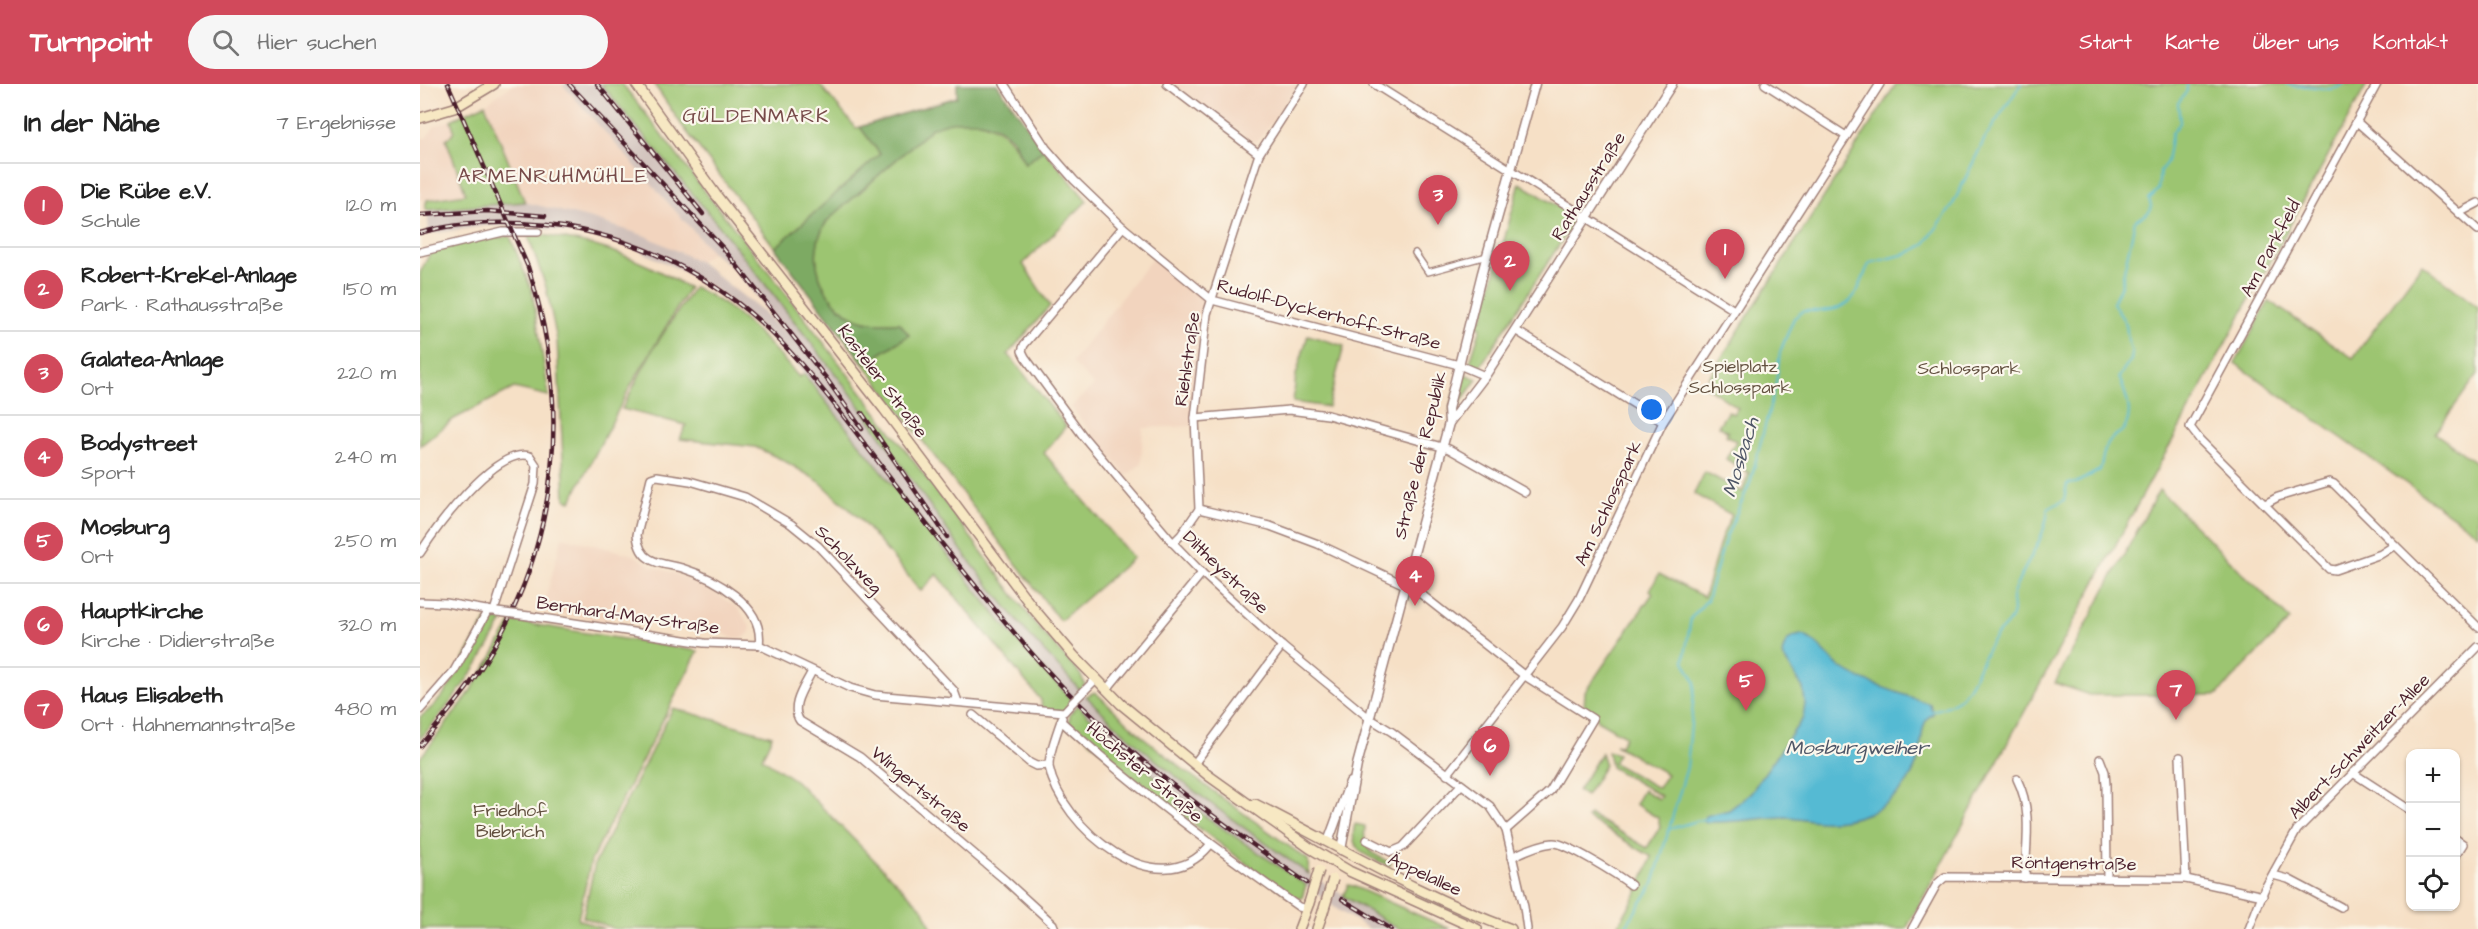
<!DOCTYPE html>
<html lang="de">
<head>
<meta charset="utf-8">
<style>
	body { margin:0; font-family:"Architects Daughter",sans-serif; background:#f6f6f6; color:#222 }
	.controls { position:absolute; right:18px; bottom:18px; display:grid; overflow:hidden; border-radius:12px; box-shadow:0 2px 4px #0004 }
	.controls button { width:54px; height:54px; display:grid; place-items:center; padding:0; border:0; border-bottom:2px solid #e0e0e0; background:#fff; color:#222; font:30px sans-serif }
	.you { position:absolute; left:1232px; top:326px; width:21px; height:21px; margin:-15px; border:4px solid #fff; border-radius:50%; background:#1a73e8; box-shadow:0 0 0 9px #1a73e833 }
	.badge { display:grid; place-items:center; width:39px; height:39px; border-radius:50%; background:#d1495b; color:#fff; font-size:20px; font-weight:700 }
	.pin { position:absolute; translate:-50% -50px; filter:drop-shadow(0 2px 3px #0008) }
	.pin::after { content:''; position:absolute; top:32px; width:21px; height:18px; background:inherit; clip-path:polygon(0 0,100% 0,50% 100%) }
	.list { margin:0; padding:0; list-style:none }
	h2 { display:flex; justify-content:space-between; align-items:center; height:78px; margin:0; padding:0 24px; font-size:26px }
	h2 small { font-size:20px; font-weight:400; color:#767676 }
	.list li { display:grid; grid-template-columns:39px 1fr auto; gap:18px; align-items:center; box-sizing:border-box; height:84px; padding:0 24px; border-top:2px solid #e0e0e0 }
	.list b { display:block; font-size:22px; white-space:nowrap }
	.list p { margin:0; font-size:20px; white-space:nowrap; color:#767676 }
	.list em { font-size:20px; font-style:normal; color:#767676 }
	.icon { flex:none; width:33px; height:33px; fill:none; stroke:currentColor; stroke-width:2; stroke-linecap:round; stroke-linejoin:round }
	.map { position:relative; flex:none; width:2058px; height:845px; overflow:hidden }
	header { display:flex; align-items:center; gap:36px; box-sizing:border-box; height:84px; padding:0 30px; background:#d1495b; color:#fff }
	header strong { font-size:28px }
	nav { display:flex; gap:33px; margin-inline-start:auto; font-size:21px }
	.search { width:420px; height:54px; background:#f6f6f6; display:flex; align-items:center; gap:15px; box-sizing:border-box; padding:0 21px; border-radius:33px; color:#767676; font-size:22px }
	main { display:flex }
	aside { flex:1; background:#fff }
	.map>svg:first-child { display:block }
	.built { fill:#f2d4be }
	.industrial { fill:#cfc0ba }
	.green { fill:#9cc571; stroke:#73724e; stroke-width:1.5 }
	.forest { fill:#7daa63; stroke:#646447; stroke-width:1.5 }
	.water { fill:#55bad3; stroke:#506c7f; stroke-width:1.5 }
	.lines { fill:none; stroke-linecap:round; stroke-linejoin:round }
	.stream { stroke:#55bad3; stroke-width:2 }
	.pedestrian-casing { stroke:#a08078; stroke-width:8 }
	.minor-casing { stroke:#a08078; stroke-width:10 }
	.tertiary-casing { stroke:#a08078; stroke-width:11 }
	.secondary-casing { stroke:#a08078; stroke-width:12 }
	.pedestrian { stroke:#fff; stroke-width:5 }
	.minor { stroke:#fff; stroke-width:7 }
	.tertiary { stroke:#fff; stroke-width:8 }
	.secondary { stroke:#f7e8c3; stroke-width:9 }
	.rail-casing { stroke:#4a1f2b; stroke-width:4.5 }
	.rail { stroke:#fbf7ec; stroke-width:2; stroke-dasharray:7; stroke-linecap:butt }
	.minor-bridge-casing { stroke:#a08078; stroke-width:10; stroke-linecap:butt }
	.secondary-bridge-casing { stroke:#a08078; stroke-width:12; stroke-linecap:butt }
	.minor-bridge { stroke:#fff; stroke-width:7 }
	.secondary-bridge { stroke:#f7e8c3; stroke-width:9 }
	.labels { text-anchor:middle; stroke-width:4.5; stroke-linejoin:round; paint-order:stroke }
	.street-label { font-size:18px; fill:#4a1f2b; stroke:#fbf7ec }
	.park-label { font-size:18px; fill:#635140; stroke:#fbf7ec }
	.neighbourhood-label { font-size:20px; letter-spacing:1.5px; fill:#774a49; stroke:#fbf7ec }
	.water-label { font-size:20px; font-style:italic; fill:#4e5566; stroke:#fbf7ec }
</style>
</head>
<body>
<header>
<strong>Turnpoint</strong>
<div class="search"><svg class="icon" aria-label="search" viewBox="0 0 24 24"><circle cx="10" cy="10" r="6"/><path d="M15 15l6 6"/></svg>Hier suchen</div>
<nav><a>Start</a><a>Karte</a><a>Über uns</a><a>Kontakt</a></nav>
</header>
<main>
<aside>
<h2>In der Nähe<small>7 Ergebnisse</small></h2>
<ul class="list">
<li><span class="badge">1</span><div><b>Die Rübe e.V.</b><p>Schule</p></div><em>120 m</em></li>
<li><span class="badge">2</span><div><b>Robert-Krekel-Anlage</b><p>Park · Rathausstraße</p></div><em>150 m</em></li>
<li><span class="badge">3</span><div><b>Galatea-Anlage</b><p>Ort</p></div><em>220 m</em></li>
<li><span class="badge">4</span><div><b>Bodystreet</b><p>Sport</p></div><em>240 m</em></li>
<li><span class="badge">5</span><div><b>Mosburg</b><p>Ort</p></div><em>250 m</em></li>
<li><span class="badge">6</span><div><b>Hauptkirche</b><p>Kirche · Didierstraße</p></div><em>320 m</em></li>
<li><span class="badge">7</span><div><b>Haus Elisabeth</b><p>Ort · Hahnemannstraße</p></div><em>480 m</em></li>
</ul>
</aside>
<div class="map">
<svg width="2058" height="845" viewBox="0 0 2058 845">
	<rect width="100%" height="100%" fill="#fbf7ec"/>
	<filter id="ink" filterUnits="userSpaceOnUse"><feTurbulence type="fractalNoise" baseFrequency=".0167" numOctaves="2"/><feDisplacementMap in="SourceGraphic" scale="12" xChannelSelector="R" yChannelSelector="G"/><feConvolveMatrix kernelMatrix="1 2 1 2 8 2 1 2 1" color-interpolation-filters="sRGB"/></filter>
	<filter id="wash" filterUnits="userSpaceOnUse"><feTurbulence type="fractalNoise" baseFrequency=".008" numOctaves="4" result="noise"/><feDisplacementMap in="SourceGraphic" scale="24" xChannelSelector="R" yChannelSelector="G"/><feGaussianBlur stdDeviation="1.35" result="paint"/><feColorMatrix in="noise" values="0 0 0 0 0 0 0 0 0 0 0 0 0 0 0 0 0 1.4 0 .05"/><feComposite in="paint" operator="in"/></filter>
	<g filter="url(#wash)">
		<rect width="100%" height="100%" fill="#f6e0c6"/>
		<!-- built -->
		<g class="built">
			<polygon points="94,0 142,0 292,168 280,178 226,152 172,135 105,118 65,20"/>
			<polygon points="754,0 878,0 841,53 834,58"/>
			<polygon points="31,36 34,46 31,52 26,55 46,110 0,116 0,54 6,54 15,42"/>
			<polygon points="733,173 787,217 783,229 773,342 723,344 721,380 706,392 651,323 674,301 652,278"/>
			<polygon points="142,453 214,471 231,482 266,493 285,501 319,525 331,544 330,548 324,554 312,554 293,544 189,529 187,537 122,528"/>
		</g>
		<!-- industrial -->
		<polygon class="industrial" points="142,0 181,0 300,143 432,311 547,474 608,550 689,636 760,697 811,735 889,790 979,845 949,845 918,826 886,801 773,724 716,677 657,621 591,550 375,278 334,238 293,204 256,184 217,166 170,152 102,142 66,142 9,150 7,126 105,118 172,135 226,152 280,178 342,227 367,251 314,185 292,168"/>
		<!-- green -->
		<g class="green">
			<path d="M 181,0 L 202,0 C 235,39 262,80 294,119 C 405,257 511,400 617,542 L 660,590 L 665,600 L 660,606 L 608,550 L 547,474 L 432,311 L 300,143 Z"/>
			<polygon points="234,0 399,0 436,44 440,43 460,70 355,164 261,40"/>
			<polygon points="1476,0 1947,0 1486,845 1196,845 1216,811 1232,773 1167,734 1170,731 1227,764 1240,743 1238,734 1215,720 1223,706 1239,715 1241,712 1191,683 1188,667 1198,670 1193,679 1238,704 1247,690 1195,661 1200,662 1205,652 1177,636 1177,633 1164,625 1165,608 1233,509 1230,506 1239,490 1284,513 1302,452 1312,431 1274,410 1285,388 1322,408 1329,389 1306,375 1316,357 1306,351 1308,348 1298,342 1308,327 1313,330 1318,324 1284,301"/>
			<polygon points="65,20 105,118 7,126 5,123 7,116 46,110 26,55 31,52 34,46 31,36"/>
			<path d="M 552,36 C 583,43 591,53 605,80 L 624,65 L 667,117 L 603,180 L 630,222 L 588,270 L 646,342 L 624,369 L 713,474 L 640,537 L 444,280 L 489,251 L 480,239 C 466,239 451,240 438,235 C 400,218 384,172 407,137 L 512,44 L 524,38 Z"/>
			<polygon points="1100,99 1153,132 1154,138 1058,286 1051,283 1050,278 1061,243 1055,241 1057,234 1062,235"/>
			<path d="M 107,149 C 169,156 215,171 269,204 L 210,303 L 151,417 L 145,415 L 137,256 L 126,203 Z"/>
			<polygon points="90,152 112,207 129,312 94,304 34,335 0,362 0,189 10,169 43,159"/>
			<polygon points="2002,180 2058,223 2058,290 2015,349 2058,380 2058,450 1815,279 1849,217 1933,274"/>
			<path d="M 274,203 C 317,223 348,258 379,293 L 384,290 L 591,550 L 651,615 L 653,618 L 644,628 L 622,626 L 621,616 L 517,490 L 501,507 L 440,435 L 400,398 L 363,376 L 335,363 L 260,355 L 266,341 L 202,325 L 233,265 Z"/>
			<polygon points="888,251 924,262 908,323 873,318 876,291"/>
			<polygon points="1040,288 1057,295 1033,329 1030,328"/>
			<polygon points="1739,406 1870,536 1797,611 1669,611 1635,599"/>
			<path d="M 69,534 L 83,537 C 60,580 33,618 0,655 L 0,633 C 38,607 43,565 69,534 Z"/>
			<polygon points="92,537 278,567 171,777 158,835 184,845 0,845 0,674 46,614 69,578"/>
			<path d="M 675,608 L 722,652 L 764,686 L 888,776 L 889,790 C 811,735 733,681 666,612 Z"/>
			<polygon points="657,621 716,677 773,724 886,801 882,814 873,815 713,694 649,639 650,630"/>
			<polygon points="253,624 352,652 342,674 376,697 492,814 504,826 512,845 195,845 163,833 175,779"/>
			<polygon points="1181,669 1185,681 1166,712 1158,707"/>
			<path d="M 935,740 L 945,742 C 942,767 950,768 971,779 L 969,782 C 948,772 927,768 935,740 Z"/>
			<polygon points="928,801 933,802 1030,845 979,845 923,812"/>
		</g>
		<!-- forest -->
		<path class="forest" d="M 537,0 L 577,0 L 624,65 L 605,80 C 601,72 597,62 592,55 C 573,33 537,33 512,44 L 407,137 C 384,172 400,218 438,235 C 451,240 466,239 480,239 L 489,251 L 444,280 L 355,164 L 460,70 L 440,43 L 537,13 Z"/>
		<!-- water -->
		<path class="water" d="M 1381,551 C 1397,555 1407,573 1420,583 C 1442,599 1484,610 1510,620 L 1513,630 C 1499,636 1503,662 1498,676 C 1484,718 1444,739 1400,737 C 1388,736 1376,733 1364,733 C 1338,734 1311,739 1285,738 L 1284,736 L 1285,732 L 1309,726 L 1330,710 L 1383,634 L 1385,619 L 1383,604 L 1362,571 C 1364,559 1368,553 1381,551 Z"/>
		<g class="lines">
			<!-- stream -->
			<g class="stream">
				<path d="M 1866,0 C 1873,4 1877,2 1885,2 C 1900,2 1910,10 1924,0"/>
				<path d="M 1512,627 C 1557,618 1552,584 1575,553 C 1580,546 1589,541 1592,532 C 1595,524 1590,517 1593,510 C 1604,480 1625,457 1628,425 L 1644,416 L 1647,400 L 1656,399 L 1680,386 C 1683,377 1682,369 1688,359 C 1691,353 1697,351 1702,347 C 1716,331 1705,309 1699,293 L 1711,276 L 1712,268 L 1708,256 L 1706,240 L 1693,219 L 1701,201 L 1715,137 L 1729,128 L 1731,122 L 1729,115 L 1738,106 L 1740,87 L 1747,78 L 1752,49 L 1760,39 L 1758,19 L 1767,7 L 1767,0"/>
				<polyline points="1249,745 1284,735"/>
				<path d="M 1204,845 L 1233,800 L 1267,683 L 1275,598 L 1264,577 L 1271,534 L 1287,516 L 1306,453 L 1330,399 L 1356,300 L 1360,268 L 1374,234 L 1383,227 C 1409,227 1429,229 1440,201 C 1444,194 1445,186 1450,179 L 1486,170 L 1504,161 L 1531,124 L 1565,54 L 1601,0"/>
			</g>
		</g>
	</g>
	<g filter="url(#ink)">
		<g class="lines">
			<!-- pedestrian casing -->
			<g class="pedestrian-casing">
				<polyline id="pedestrian" points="995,169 1008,188 1067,172"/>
			</g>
			<!-- minor casing -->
			<g class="minor-casing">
				<g id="minor">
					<polyline points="584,0 626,64 654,96 703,143 792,216 1039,281 1065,292"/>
					<polyline points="747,0 839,70"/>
					<polyline points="954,0 1314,226"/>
					<polyline points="1345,0 1426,52"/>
					<polyline points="1957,0 1770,343 1780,356 1909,485 1915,486 1961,470 1975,461 2058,543"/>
					<polyline points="1937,38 2058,146"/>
					<polyline points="2039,129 2058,119"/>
					<polyline points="703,143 604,261 602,267 605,273 663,352 753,459 782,489 862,562 949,634 972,648 1070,722 1086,746 1104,823 1107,845"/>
					<polyline points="0,168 83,148 118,148"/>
					<polyline points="1095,246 1243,338"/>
					<polyline points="775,334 869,326 908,331 1029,365 1105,408"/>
					<polyline points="1845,420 1858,413 1909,398 1914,400 1975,461"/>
					<polyline points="779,425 850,442 898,460 985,501 997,507 1105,592 1173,635 1130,707 1086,746"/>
					<polyline points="753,459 761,451 779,425 775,334 787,230 839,70 884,0"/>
					<path d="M 0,469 C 16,444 76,362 110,372 L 116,381 L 115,400 L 74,527"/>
					<polyline points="0,518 26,519 72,527"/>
					<polyline points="109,532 284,559 339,561 430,604 455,611 644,628 653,618"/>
					<path d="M 339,561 C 345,521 294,494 262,484 C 252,481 239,481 230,475 C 221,470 218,461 217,451 L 231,394 L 237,392 L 270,397 L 325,413 L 371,440 L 398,462 L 534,607 L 538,618"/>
					<path d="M 392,587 C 385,602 369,622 380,637 L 440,673 L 585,796 L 633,840 L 635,845"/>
					<polyline points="687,605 782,489"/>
					<polyline points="664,607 676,595"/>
					<polyline points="0,626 34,587 68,526"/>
					<polyline points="553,631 610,679 616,682 629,681"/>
					<path d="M 642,634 C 638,645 628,673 629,683 C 641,743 738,825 790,761"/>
					<path d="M 641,637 C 716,705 796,765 879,823 L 887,825"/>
					<polyline points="1760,673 1766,795"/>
					<polyline points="1680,675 1685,688 1686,701 1687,794"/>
					<polyline points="774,680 862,562"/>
					<polyline points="1933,689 1990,726"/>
					<polyline points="1027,691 1142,543 1159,515 1243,338 1460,0"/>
					<path d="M 1597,695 C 1613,727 1606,759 1605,794"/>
					<polyline points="2036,755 2043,760 2036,771"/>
					<polyline points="947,756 971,768 983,763 1041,701"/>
					<path d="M 1092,773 C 1104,767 1120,760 1133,759 C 1146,758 1199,792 1211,801"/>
					<polyline points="1853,791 1868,795 1921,823"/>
					<polyline points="1492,845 1517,800 1525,793 1766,795 1843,812"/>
					<polyline points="1829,845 1844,806 1877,746 2058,563"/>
				</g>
			</g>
			<!-- tertiary casing -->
			<g class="tertiary-casing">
				<g id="tertiary">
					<polyline points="1029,339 1065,292 1095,246 1252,0"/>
					<polyline points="908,758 930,698"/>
					<polyline points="921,766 937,681 1029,339 1028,325 1062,189 1115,0"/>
				</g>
			</g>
			<!-- secondary casing -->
			<g class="secondary-casing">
				<g id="secondary">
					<polyline points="216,0 296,111 464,325 613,524 654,572 701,620 789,692 890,764 929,787 1057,845"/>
					<polyline points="0,34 34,24 74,0"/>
					<path d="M 835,720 C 920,763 1001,812 1091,845"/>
					<polyline points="879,845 889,819"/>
					<polyline points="897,845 903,828"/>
				</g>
			</g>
			<!-- pedestrian -->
			<use href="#pedestrian" class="pedestrian"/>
			<!-- minor -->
			<use href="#minor" class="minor"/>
			<!-- tertiary -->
			<use href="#tertiary" class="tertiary"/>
			<!-- secondary -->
			<use href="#secondary" class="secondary"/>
			<!-- rail casing -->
			<g class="rail-casing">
				<g id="rail">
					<polyline points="149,0 303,164 406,294 442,345"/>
					<polyline points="177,0 283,130"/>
					<polyline points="0,131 68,127 125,132"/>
					<path d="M 0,149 C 41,137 85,137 127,141 C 214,150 300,194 361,258 C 398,297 430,341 463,384 C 515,451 567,519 623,582 C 700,667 794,734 887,799"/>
					<polyline points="442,329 527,453"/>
					<path d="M 0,662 C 23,634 47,607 66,576 C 141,456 151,316 108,183 L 28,0"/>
					<polyline points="922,815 971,845"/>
				</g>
			</g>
			<!-- rail -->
			<use href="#rail" class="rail"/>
			<!-- minor-bridge casing -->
			<g class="minor-bridge-casing">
				<g id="minor-bridge">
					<polyline points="77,528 109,532"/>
					<polyline points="653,618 664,607"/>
				</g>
			</g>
			<!-- secondary-bridge casing -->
			<g class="secondary-bridge-casing">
				<g id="secondary-bridge">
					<polyline points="889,819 899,786"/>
					<polyline points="903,828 913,795"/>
				</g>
			</g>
			<!-- minor-bridge -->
			<use href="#minor-bridge" class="minor-bridge"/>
			<!-- secondary-bridge -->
			<use href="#secondary-bridge" class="secondary-bridge"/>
		</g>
	</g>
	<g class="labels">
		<!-- street labels -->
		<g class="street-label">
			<text transform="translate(1168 102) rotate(-58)" y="6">Rathausstraße</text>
			<text transform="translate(1850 164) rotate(-62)" y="6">Am Parkfeld</text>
			<text transform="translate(909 230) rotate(15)" y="6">Rudolf-Dyckerhoff-Straße</text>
			<text transform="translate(767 275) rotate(-82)" y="6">Riehlstraße</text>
			<text transform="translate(463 297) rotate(53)" y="6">Kasteler Straße</text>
			<text transform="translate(1000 371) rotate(-76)" y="6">Straße der Republik</text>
			<text transform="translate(1188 419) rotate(-65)" y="6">Am Schlosspark</text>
			<text transform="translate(429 475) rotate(46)" y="6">Scholzweg</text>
			<text transform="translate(806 488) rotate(44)" y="6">Diltheystraße</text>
			<text transform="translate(208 531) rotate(8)" y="6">Bernhard-May-Straße</text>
			<text transform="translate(1939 662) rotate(-46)" y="6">Albert-Schweitzer-Allee</text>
			<text transform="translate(725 688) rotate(40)" y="6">Höchster Straße</text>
			<text transform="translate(501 705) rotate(40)" y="6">Wingertstraße</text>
			<text transform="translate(1654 779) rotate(1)" y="6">Röntgenstraße</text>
			<text transform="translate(1005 790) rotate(25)" y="6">Äppelallee</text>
		</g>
		<!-- park labels -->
		<g class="park-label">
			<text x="1320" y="288">Spielplatz<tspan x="1320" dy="21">Schlosspark</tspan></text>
			<text x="1549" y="290">Schlosspark</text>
			<text x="90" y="732">Friedhof<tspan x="90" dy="21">Biebrich</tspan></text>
		</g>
		<!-- neighbourhood labels -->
		<g class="neighbourhood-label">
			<text x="336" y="38">GÜLDENMARK</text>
			<text x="133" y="98">ARMENRUHMÜHLE</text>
		</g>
		<!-- water labels -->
		<g class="water-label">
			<text transform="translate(1320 373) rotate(-73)" y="7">Mosbach</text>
			<text x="1437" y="670">Mosburgweiher</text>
		</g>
	</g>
</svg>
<div class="controls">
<button>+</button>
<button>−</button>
<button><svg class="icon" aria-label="locate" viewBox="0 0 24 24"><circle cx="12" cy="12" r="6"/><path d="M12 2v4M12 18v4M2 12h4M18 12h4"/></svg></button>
</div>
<div class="you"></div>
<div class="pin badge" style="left:1305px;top:195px">1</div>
<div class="pin badge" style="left:1090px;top:207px">2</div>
<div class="pin badge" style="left:1018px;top:141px">3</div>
<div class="pin badge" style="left:995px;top:522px">4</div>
<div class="pin badge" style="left:1326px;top:627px">5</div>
<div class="pin badge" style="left:1070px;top:692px">6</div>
<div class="pin badge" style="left:1756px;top:636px">7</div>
</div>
</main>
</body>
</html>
